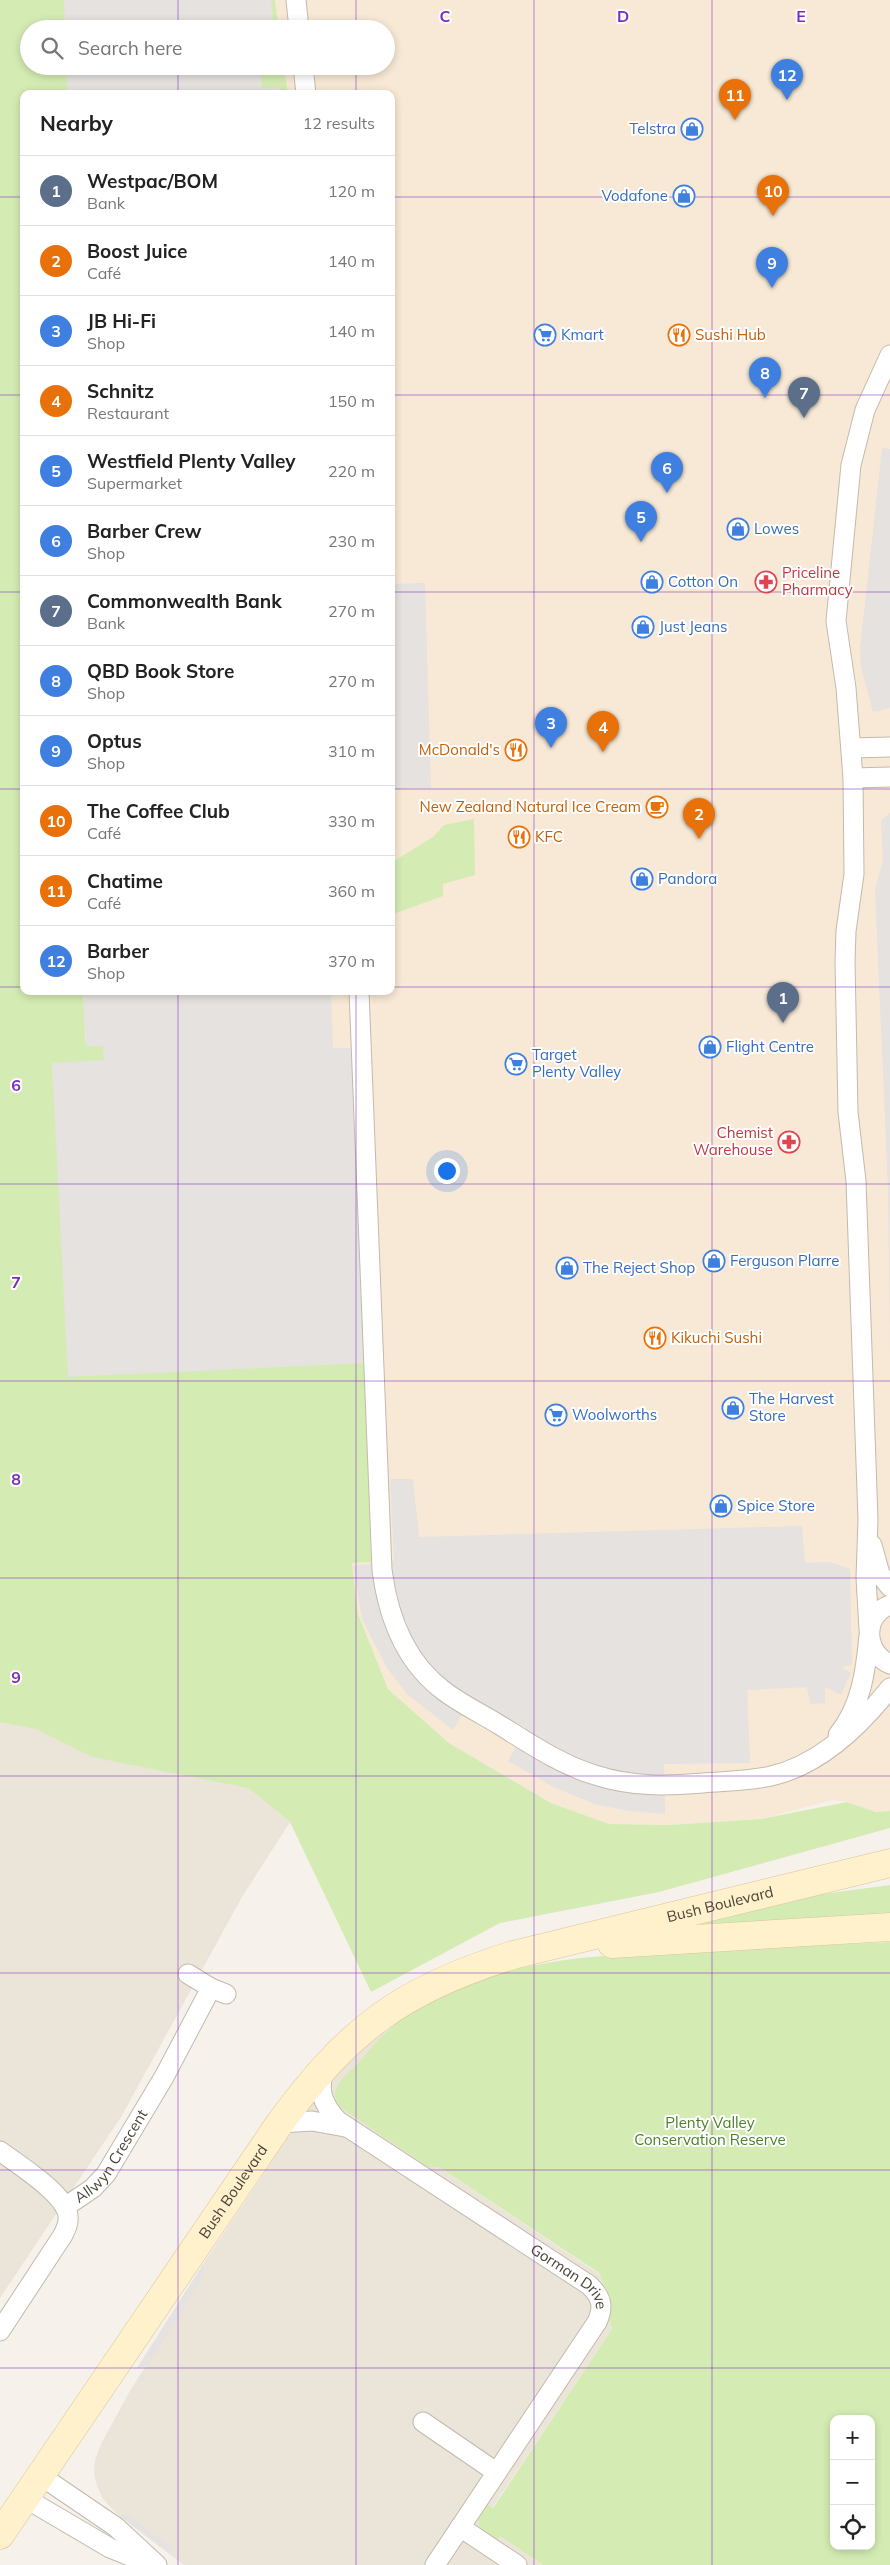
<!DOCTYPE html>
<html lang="en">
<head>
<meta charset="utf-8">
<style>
	body { margin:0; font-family:Mulish,sans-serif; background:#f2f2f2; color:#222 }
	.controls { position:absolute; right:15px; bottom:15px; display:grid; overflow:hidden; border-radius:10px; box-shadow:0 2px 8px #0003 }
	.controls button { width:45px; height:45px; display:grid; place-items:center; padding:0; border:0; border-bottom:1px solid #e0e0e0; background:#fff; color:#222; font:25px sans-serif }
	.you { position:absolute; left:446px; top:1170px; width:18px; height:18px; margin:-12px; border:4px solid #fff; border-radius:50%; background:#1a73e8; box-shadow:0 0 0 8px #1a73e833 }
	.badge { display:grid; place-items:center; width:32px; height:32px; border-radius:50%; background:#0f766e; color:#fff; font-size:16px; font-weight:700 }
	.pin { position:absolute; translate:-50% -41px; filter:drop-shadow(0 1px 2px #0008) }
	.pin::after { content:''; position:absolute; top:26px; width:18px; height:15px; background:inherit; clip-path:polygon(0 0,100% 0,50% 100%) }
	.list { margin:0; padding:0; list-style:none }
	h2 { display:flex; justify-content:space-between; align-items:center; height:65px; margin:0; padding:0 20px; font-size:21px }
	h2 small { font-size:16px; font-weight:400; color:#767676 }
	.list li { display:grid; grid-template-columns:32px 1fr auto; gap:15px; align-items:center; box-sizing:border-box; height:70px; padding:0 20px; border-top:1px solid #e0e0e0 }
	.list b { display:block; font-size:19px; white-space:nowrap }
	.list p { margin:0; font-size:16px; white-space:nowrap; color:#767676 }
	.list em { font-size:16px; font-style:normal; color:#767676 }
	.icon { flex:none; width:28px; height:28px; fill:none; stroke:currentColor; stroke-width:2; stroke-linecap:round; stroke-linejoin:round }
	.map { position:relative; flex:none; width:890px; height:2565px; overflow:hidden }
	.search { position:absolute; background:#fff; box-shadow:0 2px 8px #0003; left:20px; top:20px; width:375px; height:55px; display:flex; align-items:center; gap:12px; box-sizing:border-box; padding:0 18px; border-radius:28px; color:#767676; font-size:19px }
	.panel { position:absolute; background:#fff; box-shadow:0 2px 8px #0003; left:20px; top:90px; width:375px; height:905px; border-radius:10px }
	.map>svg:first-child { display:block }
	.residential { fill:#eae4d9 }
	.commercial { fill:#f8e9d6 }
	.green { fill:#d4ecb3; fill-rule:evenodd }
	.parking { fill:#e5e2df }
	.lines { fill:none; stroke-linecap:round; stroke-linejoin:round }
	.minor-casing { stroke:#c2baad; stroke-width:21 }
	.secondary-casing { stroke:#d8c599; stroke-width:29 }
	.minor { stroke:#fff; stroke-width:19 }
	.secondary { stroke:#fff1cc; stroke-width:28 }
	.grid { fill:none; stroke:#7b2cbf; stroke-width:1; stroke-opacity:0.55 }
	.labels { text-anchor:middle; stroke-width:4; stroke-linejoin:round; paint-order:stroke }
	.shop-label { font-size:15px; fill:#366cbe; stroke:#fff; text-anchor:start }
	.food-label { font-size:15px; fill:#c56008; stroke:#fff; text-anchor:start }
	.health-label { font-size:15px; fill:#be3a42; stroke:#fff; text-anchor:start }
	.street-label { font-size:15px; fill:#4b4338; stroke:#fff }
	.park-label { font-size:15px; fill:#4c8127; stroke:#fff }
	.grid-label { font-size:16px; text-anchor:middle; font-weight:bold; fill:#7b2cbf; stroke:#fff; stroke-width:4; stroke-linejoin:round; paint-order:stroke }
</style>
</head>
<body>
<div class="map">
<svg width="890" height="2565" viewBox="0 0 890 2565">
	<rect width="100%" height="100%" fill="#f6f2eb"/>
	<!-- residential -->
	<g class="residential">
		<polygon points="0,1588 290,1822 242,1897 121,2117 0,2298"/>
		<polygon points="404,2018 388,2031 340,2082 337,2103 428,2168 439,2167 599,2274 610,2300 609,2318 612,2329 492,2508 486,2505 478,2519 480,2531 500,2536 543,2565 184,2565 171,2555 173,2547 126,2513 118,2515 103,2499 97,2486 94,2473 95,2460 101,2444 131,2389 204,2276 205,2261 315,2097 358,2051"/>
	</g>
	<!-- commercial -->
	<polygon class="commercial" points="275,0 890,0 890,1811 876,1812 847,1802 833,1800 761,1819 669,1825 609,1824 551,1803 449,1743 388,1689 358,1614 352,1563 371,1562 104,1060 83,991 391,991 391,94 288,94 284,66 386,66 386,29 279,29"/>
	<!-- green -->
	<g class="green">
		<polygon points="0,0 275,0 279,29 29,29 29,66 284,66 288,94 24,94 24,991 83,991 86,1046 103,1045 104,1060 351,1048 366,1363 371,1562 352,1563 358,1614 388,1689 449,1743 551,1803 609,1824 669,1825 761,1819 847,1802 876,1812 890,1811 890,1828 659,1892 500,1923 371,1992 290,1822 248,1788 92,1757 36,1729 0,1722"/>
		<polygon points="474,819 475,875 443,884 443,896 391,915 391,863 433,837 444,825"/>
		<polygon points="890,1885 890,1917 702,1924 777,1900"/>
		<path d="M 890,1942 L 890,2565 L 543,2565 L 500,2536 L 495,2543 L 480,2531 L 478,2519 L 486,2504 L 493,2508 L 612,2329 L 609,2318 L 610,2300 L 599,2273 L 439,2167 L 429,2168 L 340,2107 C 326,2090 345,2076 357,2064 C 372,2048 386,2029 405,2017 C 498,1957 587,1956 693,1951 C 759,1948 824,1945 890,1942 ZM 834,2419 L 871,2419 L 871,2546 L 834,2546 Z"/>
	</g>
	<!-- parking -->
	<g class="parking">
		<polygon points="64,0 271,0 274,29 65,29"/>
		<polygon points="66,66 260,66 262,88 279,87 280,94 67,94"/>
		<polygon points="882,448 890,449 890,708 873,712 861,667 860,648"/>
		<polygon points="425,583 431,788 391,789 391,584"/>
		<polygon points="890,813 890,1360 888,1187 875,891 883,860 881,821"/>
		<polygon points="83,991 331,991 333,1048 351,1048 366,1363 68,1377 52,1063 104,1060 103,1046 86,1046"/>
		<polygon points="390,1479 413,1479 419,1537 802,1526 805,1563 830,1562 850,1569 852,1665 841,1667 851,1673 841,1695 825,1687 825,1703 810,1704 807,1687 747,1690 750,1763 664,1764 665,1814 629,1811 594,1804 552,1786 508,1761 526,1728 471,1699 453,1730 407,1694 387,1668 362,1619 353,1566 394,1561"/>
		<polygon points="205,2261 204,2276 147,2366 137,2368"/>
		<polygon points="126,2513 173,2547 171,2555 118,2515"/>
	</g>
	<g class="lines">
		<!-- minor casing -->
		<g class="minor-casing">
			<g id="minor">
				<polyline points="296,0 299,29"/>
				<polyline points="303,66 306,94"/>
				<polyline points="852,748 890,747"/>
				<polyline points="853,778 890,777"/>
				<path d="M 359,991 L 382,1570 C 388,1616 405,1662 444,1691 C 461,1704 480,1713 498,1724 C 529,1743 561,1765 595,1775 C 632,1787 666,1786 703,1783 C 726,1781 749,1781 771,1776 C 820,1765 860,1726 890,1688"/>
				<polyline points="872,1545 880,1574 890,1587"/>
				<path d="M 890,1605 C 862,1615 864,1653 890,1664"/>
				<polyline points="869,1630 866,1578 868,1519 856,1181 848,1112 845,961 846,931 854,874 853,778 846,688 836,621 851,465 865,410 890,355"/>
				<path d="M 838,1735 C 861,1707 866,1670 869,1635"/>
				<polyline points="188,1974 211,1988"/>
				<path id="s1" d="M 325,2067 C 317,2089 322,2104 338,2121 L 589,2285 C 602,2297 604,2307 597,2322 L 435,2565"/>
				<polyline points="280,2123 312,2121 345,2127"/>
				<path d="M 0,2151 C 17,2164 66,2194 68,2216 C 69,2223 66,2229 63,2235 L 0,2331"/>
				<path id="s2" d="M 65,2207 L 93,2188 L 106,2174 L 164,2077 L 211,1988 L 226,1994"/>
				<polyline points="423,2422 496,2472"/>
				<polyline points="41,2476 116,2527 157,2565"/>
				<polyline points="25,2498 110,2548 150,2564"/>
				<polyline points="460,2527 517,2565"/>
			</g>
		</g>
		<!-- secondary casing -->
		<g class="secondary-casing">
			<g id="secondary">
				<polyline points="612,1944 890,1927"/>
				<path id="s3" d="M 0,2535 L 280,2123 C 348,2030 402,1989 513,1955 L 890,1863"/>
			</g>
		</g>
		<!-- minor -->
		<use href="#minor" class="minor"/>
		<!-- secondary -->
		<use href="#secondary" class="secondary"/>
	</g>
	<!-- grid -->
	<path class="grid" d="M 178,0 L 178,29M 356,0 L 356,29M 534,0 L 534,2565M 712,0 L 712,2565M 178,66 L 178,94M 356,66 L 356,94M 0,197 L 24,197M 391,197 L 890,197M 0,395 L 24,395M 391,395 L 890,395M 0,592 L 24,592M 391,592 L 890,592M 0,789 L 24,789M 391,789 L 890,789M 0,987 L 24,987M 391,987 L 890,987M 178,991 L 178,2565M 356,991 L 356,2565M 0,1184 L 890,1184M 0,1381 L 890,1381M 0,1578 L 890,1578M 0,1776 L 890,1776M 0,1973 L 890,1973M 0,2170 L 890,2170M 0,2368 L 890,2368"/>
	<!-- icons -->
	<defs>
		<g id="shop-ring" transform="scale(1.125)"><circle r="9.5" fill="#fff" stroke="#3f7fe0" stroke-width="1.5"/><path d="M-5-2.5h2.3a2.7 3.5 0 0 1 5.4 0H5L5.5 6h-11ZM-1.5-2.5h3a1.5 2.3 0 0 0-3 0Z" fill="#3f7fe0"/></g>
		<g id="supermarket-ring" transform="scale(1.125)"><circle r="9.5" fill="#fff" stroke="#3f7fe0" stroke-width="1.5"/><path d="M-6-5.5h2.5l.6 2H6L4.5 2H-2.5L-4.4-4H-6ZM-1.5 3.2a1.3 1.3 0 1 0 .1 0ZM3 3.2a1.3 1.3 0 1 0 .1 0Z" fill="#3f7fe0"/></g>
		<g id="restaurant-ring" transform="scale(1.125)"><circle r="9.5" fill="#fff" stroke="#e8710a" stroke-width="1.5"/><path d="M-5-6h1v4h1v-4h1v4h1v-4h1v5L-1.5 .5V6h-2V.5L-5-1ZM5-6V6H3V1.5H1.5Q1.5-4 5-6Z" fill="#e8710a"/></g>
		<g id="pharmacy-ring" transform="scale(1.125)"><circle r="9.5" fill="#fff" stroke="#e0444e" stroke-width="1.5"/><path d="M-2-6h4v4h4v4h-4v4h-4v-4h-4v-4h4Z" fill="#e0444e"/></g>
		<g id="cafe-ring" transform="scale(1.125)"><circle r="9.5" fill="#fff" stroke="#e8710a" stroke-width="1.5"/><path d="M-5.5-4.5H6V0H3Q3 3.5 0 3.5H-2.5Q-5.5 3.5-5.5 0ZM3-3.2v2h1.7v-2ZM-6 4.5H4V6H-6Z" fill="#e8710a"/></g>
	</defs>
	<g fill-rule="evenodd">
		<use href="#shop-ring" x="692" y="129"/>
		<use href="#shop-ring" x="684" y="196"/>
		<use href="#supermarket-ring" x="545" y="335"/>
		<use href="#restaurant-ring" x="679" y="335"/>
		<use href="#shop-ring" x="738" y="529"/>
		<use href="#shop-ring" x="652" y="582"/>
		<use href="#pharmacy-ring" x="766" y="582"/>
		<use href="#shop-ring" x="643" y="627"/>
		<use href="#restaurant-ring" x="516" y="750"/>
		<use href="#cafe-ring" x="657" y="807"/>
		<use href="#restaurant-ring" x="519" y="837"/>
		<use href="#shop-ring" x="642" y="879"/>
		<use href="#shop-ring" x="710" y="1047"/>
		<use href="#supermarket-ring" x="516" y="1064"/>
		<use href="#pharmacy-ring" x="789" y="1142"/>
		<use href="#shop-ring" x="714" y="1261"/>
		<use href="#shop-ring" x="567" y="1268"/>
		<use href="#restaurant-ring" x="655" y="1338"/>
		<use href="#shop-ring" x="733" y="1408"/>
		<use href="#supermarket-ring" x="556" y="1415"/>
		<use href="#shop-ring" x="721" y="1506"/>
	</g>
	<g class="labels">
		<!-- shop labels -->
		<g class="shop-label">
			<text x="676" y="134" text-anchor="end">Telstra</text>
			<text x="668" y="201" text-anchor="end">Vodafone</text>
			<text x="561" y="340">Kmart</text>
			<text x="754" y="534">Lowes</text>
			<text x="668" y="587">Cotton On</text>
			<text x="659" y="632">Just Jeans</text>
			<text x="658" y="884">Pandora</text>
			<text x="726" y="1052">Flight Centre</text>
			<text x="532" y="1060">Target<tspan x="532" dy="17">Plenty Valley</tspan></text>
			<text x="730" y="1266">Ferguson Plarre</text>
			<text x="583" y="1273">The Reject Shop</text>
			<text x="749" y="1404">The Harvest<tspan x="749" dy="17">Store</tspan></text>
			<text x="572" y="1420">Woolworths</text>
			<text x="737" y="1511">Spice Store</text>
		</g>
		<!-- food labels -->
		<g class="food-label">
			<text x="695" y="340">Sushi Hub</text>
			<text x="500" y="755" text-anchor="end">McDonald's</text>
			<text x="641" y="812" text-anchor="end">New Zealand Natural Ice Cream</text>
			<text x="535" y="842">KFC</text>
			<text x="671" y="1343">Kikuchi Sushi</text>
		</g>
		<!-- health labels -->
		<g class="health-label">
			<text x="782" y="578">Priceline<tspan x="782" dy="17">Pharmacy</tspan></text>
			<text x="773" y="1138" text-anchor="end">Chemist<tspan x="773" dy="17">Warehouse</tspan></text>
		</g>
		<!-- street labels -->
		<g class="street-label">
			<text dy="5" stroke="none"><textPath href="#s3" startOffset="1005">Bush Boulevard</textPath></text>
			<text dy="5" stroke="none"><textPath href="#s2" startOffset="70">Allwyn Crescent</textPath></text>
			<text dy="5" stroke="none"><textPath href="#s3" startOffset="415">Bush Boulevard</textPath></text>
			<text dy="5" stroke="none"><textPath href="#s1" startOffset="339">Gorman Drive</textPath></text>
		</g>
		<!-- park labels -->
		<g class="park-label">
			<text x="710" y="2128">Plenty Valley<tspan x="710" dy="17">Conservation Reserve</tspan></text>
		</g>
	</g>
	<g class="grid-label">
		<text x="445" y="22">C</text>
		<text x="623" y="22">D</text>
		<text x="801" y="22">E</text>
		<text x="16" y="1091">6</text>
		<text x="16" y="1288">7</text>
		<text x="16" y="1485">8</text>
		<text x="16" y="1683">9</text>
	</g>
</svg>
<div class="controls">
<button>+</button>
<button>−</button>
<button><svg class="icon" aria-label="locate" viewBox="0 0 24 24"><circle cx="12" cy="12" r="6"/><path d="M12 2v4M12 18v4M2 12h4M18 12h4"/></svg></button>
</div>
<div class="you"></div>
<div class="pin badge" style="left:783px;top:1023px;background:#5c6f8a">1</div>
<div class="pin badge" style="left:699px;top:839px;background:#e8710a">2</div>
<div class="pin badge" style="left:551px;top:748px;background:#3f7fe0">3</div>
<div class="pin badge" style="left:603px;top:752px;background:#e8710a">4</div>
<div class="pin badge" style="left:641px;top:542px;background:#3f7fe0">5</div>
<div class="pin badge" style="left:667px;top:493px;background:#3f7fe0">6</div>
<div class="pin badge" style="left:804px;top:418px;background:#5c6f8a">7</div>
<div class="pin badge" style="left:765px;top:398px;background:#3f7fe0">8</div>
<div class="pin badge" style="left:772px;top:288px;background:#3f7fe0">9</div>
<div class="pin badge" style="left:773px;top:216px;background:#e8710a">10</div>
<div class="pin badge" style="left:735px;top:120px;background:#e8710a">11</div>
<div class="pin badge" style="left:787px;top:100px;background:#3f7fe0">12</div>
<div class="search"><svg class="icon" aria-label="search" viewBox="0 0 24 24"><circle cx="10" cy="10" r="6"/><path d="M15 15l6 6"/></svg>Search here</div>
<section class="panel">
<h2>Nearby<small>12 results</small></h2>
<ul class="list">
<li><span class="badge" style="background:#5c6f8a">1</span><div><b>Westpac/BOM</b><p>Bank</p></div><em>120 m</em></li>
<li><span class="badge" style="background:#e8710a">2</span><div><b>Boost Juice</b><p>Café</p></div><em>140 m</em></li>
<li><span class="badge" style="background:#3f7fe0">3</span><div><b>JB Hi-Fi</b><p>Shop</p></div><em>140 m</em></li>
<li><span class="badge" style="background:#e8710a">4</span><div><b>Schnitz</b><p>Restaurant</p></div><em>150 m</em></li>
<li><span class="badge" style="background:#3f7fe0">5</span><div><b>Westfield Plenty Valley</b><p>Supermarket</p></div><em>220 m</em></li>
<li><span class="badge" style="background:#3f7fe0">6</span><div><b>Barber Crew</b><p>Shop</p></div><em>230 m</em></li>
<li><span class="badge" style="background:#5c6f8a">7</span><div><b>Commonwealth Bank</b><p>Bank</p></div><em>270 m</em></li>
<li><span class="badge" style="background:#3f7fe0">8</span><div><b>QBD Book Store</b><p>Shop</p></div><em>270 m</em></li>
<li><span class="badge" style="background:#3f7fe0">9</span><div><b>Optus</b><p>Shop</p></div><em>310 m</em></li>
<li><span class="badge" style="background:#e8710a">10</span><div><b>The Coffee Club</b><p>Café</p></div><em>330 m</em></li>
<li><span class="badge" style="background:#e8710a">11</span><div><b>Chatime</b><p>Café</p></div><em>360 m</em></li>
<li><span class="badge" style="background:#3f7fe0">12</span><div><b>Barber</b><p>Shop</p></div><em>370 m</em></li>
</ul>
</section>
</div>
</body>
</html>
